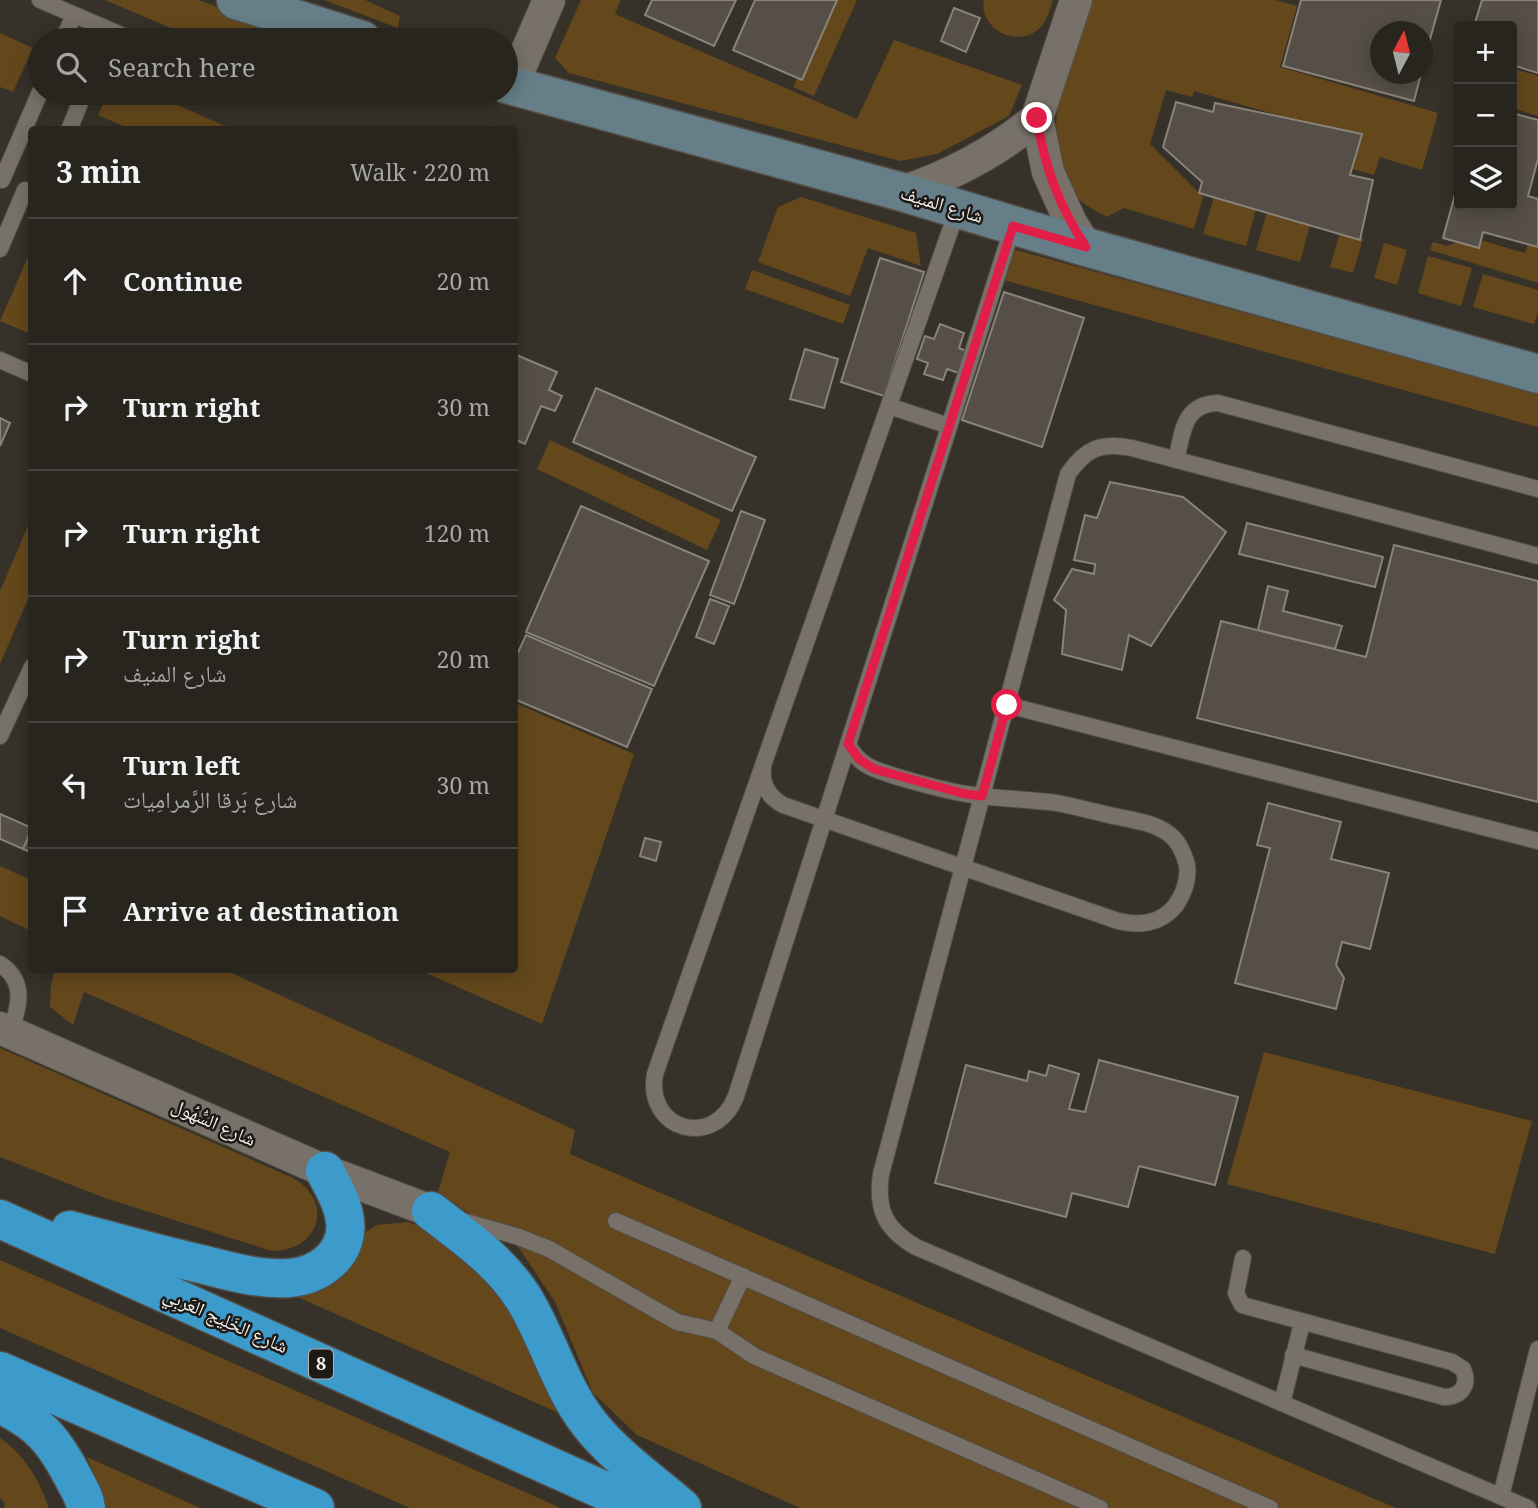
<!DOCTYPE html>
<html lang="en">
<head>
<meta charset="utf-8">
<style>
	body { margin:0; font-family:"Noto Serif","Noto Naskh Arabic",serif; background:#302d28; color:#f1f3f6 }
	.controls { position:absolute; right:21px; top:21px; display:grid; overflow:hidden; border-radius:7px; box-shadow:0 4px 18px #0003 }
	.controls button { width:63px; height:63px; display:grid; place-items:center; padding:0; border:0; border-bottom:2px solid #44423d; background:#28251f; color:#f1f3f6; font:35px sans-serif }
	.compass { position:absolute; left:1370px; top:21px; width:63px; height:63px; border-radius:50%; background:#28251f; box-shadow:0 4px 18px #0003; rotate:7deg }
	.stop { position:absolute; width:21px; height:21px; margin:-16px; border:5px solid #e11d48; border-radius:50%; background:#fff }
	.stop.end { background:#e11d48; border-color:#fff; box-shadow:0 2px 7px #0008 }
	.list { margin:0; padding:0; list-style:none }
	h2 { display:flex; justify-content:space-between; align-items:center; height:91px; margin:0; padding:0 28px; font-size:30px }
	h2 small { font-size:23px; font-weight:400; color:#a5a5a4 }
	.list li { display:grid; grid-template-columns:46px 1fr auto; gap:21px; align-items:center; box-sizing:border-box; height:126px; padding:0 28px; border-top:2px solid #44423d }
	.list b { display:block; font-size:26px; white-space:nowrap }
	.list p { margin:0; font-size:23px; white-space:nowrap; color:#a5a5a4 }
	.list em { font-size:23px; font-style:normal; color:#a5a5a4 }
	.icon { flex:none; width:38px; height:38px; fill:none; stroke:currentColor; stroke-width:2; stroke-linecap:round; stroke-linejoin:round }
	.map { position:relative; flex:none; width:1538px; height:1508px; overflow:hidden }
	.search { position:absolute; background:#28251f; box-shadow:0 4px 18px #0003; left:28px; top:28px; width:490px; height:77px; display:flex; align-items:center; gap:18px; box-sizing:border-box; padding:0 24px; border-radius:38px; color:#a5a5a4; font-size:26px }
	.panel { position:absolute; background:#28251f; box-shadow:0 4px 18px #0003; left:28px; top:126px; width:490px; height:847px; border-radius:7px }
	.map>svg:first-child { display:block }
	.green { fill:#64481c }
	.building { fill:#554f47; stroke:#89837a; stroke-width:2 }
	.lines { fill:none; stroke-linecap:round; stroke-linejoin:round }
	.lane-casing { stroke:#524d47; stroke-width:18 }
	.street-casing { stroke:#524d47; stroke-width:34 }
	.secondary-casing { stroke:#524d47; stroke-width:41 }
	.highway-casing { stroke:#524d47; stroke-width:41 }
	.lane { stroke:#777169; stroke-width:16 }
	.street { stroke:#777169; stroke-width:32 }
	.secondary { stroke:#667e87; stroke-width:38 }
	.highway { stroke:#3d9bcc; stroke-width:38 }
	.route { stroke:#e11d48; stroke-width:9 }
	.labels { text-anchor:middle; stroke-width:5; stroke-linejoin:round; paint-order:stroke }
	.shield { fill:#1c1916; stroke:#b5b1ac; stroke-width:2 }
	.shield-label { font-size:18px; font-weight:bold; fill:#f6f2ed }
	.street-label { font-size:19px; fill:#f6f2ed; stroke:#1c1916 }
</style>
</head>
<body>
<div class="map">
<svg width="1538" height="1508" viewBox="0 0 1538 1508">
	<rect width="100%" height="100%" fill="#363129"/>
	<!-- green -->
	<g class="green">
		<polygon points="105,0 199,0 257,22 277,34 282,40 199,40"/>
		<polygon points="324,0 365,0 400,16 398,28"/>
		<polygon points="581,0 621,0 615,14 857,119 894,40 1022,85 1009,116 937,154 900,161 569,73 555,58"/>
		<polygon points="833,0 857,0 814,96 793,87"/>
		<path d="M 984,0 L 1053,0 C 1050,7 1049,15 1045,21 C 1028,52 978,33 984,0 Z"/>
		<path d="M 1090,0 L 1276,0 L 1297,6 L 1280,67 L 1438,113 L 1422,170 L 1380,157 L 1374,175 L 1328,162 L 1336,132 L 1194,91 L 1192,97 L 1166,90 L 1150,144 L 1203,197 L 1194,229 L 1124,208 L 1107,217 C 1097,211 1083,205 1076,196 C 1069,188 1065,176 1062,167 C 1044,108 1072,55 1090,0 Z"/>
		<polygon points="0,33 33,48 13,92 0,87"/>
		<polygon points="1512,68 1538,76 1538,116 1512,108"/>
		<polygon points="108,93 150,93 232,129 130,129 98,115"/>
		<polygon points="801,197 916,233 921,266 868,248 850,296 758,262 778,207"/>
		<polygon points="1214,197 1256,209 1246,246 1203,234"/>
		<polygon points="1267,212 1310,225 1300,262 1256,250"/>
		<polygon points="1538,212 1538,283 1430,250 1433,242 1447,246 1470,237 1525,253"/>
		<polygon points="1340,232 1363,239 1353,273 1330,267"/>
		<polygon points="1384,243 1407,250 1397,285 1374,278"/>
		<polygon points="1009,248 1538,394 1538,427 1000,279"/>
		<polygon points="31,250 31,334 0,321"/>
		<polygon points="1428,256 1472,268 1461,306 1418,293"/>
		<polygon points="752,270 850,305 843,324 745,289"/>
		<polygon points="1483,274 1538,290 1538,312 1534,324 1473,307"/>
		<polygon points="550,440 721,520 707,550 537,469"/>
		<polygon points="31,519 31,592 0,664 0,591"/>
		<polygon points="515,703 634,754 542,1024 419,970 514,970"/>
		<polygon points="0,866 31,880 31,931 0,916"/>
		<polygon points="55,970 225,970 575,1130 570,1154 1396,1508 800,1508 637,1435 593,1393 555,1302 519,1248 438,1192 450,1152 84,992 73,1025 50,1007 51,985"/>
		<path d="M 0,1048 L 293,1178 C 335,1202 319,1251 272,1251 L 105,1198 L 0,1157 Z"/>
		<polygon points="1264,1052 1532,1121 1495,1254 1227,1184"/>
		<polygon points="407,1222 437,1232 502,1287 568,1417 275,1287 377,1225"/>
		<polygon points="0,1260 561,1508 410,1508 0,1328"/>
		<path d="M 0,1438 C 25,1455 39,1480 49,1508 L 4,1508 L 5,1503 L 0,1498 Z"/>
		<polygon points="87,1457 200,1508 103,1508 97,1481"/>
	</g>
	<!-- building -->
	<g class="building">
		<polygon points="652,0 736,0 714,46 645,15"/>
		<polygon points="755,0 837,0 802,80 733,50"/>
		<polygon points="1301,0 1441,0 1422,68 1422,32 1380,32 1380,74 1421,74 1414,101 1283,66"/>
		<polygon points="1482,0 1538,0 1538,73 1512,65 1512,26 1474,26"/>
		<polygon points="954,8 980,18 966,52 941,41"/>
		<polygon points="1176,102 1213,112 1215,103 1362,134 1350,175 1373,180 1360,240 1199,193 1202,182 1163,147"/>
		<polygon points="1512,113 1538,120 1538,159 1528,196 1538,199 1538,247 1483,232 1479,248 1443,238 1459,180 1459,205 1512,205"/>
		<polygon points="880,258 924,272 884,396 841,382"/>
		<polygon points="1004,292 1084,318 1042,447 962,420"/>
		<polygon points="940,324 964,333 959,348 966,351 959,373 947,369 943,380 924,374 928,363 917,359 925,336 934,339"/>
		<polygon points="805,349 838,359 824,408 790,399"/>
		<polygon points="514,354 557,372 549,390 562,396 555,411 541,406 525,444 514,439"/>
		<polygon points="596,388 756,457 732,511 573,442"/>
		<polygon points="0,418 10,423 0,446"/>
		<polygon points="1110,482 1183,497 1226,532 1151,646 1129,635 1122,670 1062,654 1066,610 1054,600 1072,569 1094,574 1095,564 1074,560 1085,515 1097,518"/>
		<polygon points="581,506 709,561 654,686 526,632"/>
		<polygon points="741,511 765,520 734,604 710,595"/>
		<polygon points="1247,523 1383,557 1375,587 1239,554"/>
		<polygon points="1394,545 1538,581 1538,802 1197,718 1221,621 1366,657"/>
		<polygon points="1268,586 1288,591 1283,611 1342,626 1335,649 1258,630"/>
		<polygon points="710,599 729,606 714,644 696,637"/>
		<polygon points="526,635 652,689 627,747 514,699 514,661"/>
		<polygon points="1268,803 1341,822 1331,859 1389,873 1370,949 1342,942 1336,965 1344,978 1336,1009 1235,983 1270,848 1257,845"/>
		<polygon points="0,814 32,828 23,849 0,839"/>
		<polygon points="32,830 32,853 23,849"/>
		<polygon points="645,838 661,842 656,861 640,856"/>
		<polygon points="1099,1060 1238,1097 1215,1185 1139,1166 1128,1207 1072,1193 1066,1217 935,1183 966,1065 1027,1081 1029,1071 1046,1076 1049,1065 1079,1074 1069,1109 1085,1112"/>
	</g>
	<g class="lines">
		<!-- lane casing -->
		<g class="lane-casing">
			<g id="lane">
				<polyline points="40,0 133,40"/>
				<polyline points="63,40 74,15"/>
				<polyline points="69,130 84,93"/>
				<polyline points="2,180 40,92"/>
				<path d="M 958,208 L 655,1074 C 645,1131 715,1150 736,1096 L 1013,226"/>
				<polyline points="0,249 25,190"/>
				<polyline points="0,360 32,374"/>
				<polyline points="889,406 949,426"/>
				<path d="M 1176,460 C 1183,432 1183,404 1218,403 L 1538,489"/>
				<polyline points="1007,705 1538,841"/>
				<polyline points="0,736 32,667"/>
				<path d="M 763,768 C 761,785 769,797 783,805 L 1118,921 C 1139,926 1161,924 1176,905 C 1184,893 1189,880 1187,865 C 1184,854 1179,841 1169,834 C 1155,823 1136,821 1119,817 C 1098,813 1078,807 1057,803 C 1027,799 996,799 967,794 C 947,791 879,774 865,764 C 857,759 852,752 848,744"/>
				<path d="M 0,964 C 27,982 19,1007 10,1033"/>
				<polyline points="463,1221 519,1237 549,1249 677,1322 717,1331 754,1356 1100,1508"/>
				<polyline points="616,1221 1270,1508"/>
				<path d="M 1243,1258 L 1236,1293 L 1242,1305 L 1452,1362 L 1463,1369 C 1470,1385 1461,1397 1444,1397 L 1293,1355"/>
				<polyline points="717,1331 743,1276"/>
				<polyline points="1282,1403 1302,1323"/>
				<polyline points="1501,1496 1538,1349"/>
				<path d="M 1528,1508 L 916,1247 C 885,1229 876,1210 881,1174 L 1068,474 C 1086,448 1101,442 1132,448 L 1538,556"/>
			</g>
		</g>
		<!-- street casing -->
		<g class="street-casing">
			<g id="street">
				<polyline points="1076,0 1037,118 1048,172 1071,223 1086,247"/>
				<polyline points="512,86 549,0"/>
				<path d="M 902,192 C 953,175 996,152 1037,118"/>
				<polyline points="0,1028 325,1171 431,1211"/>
			</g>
		</g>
		<!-- secondary casing -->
		<g class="secondary-casing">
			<g id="secondary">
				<polyline points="236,0 362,40"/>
				<polyline points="506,84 902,192 1086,247 1538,374"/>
			</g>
		</g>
		<!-- highway casing -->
		<g class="highway-casing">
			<g id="highway">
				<path d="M 431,1211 C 465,1237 501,1262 524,1299 C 548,1338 559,1384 588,1422 C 613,1455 651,1481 682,1508"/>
				<polyline points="0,1219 643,1508"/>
				<path d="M 70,1230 C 115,1242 160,1255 205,1265 C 232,1272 261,1280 289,1278 C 319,1276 349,1254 345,1221 C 343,1203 333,1187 325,1171"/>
				<polyline points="0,1371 315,1508"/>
				<path d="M 0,1404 C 39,1423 53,1439 73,1477 C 78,1487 85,1497 86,1508"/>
			</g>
		</g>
		<!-- lane -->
		<use href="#lane" class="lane"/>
		<!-- street -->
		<use href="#street" class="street"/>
		<!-- secondary -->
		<use href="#secondary" class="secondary"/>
		<!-- highway -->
		<use href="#highway" class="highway"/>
	</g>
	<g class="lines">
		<!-- route -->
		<path class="route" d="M 1007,705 L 982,796 L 965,794 L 874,769 L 859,759 L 848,744 L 1013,226 L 1086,247 C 1059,206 1044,166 1037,118"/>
	</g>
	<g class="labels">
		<!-- shield labels -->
		<rect class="shield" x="309" y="1349.5" width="24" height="29" rx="5"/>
		<g class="shield-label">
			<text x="321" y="1370">8</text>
		</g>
		<!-- street labels -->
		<g class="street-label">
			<text transform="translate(942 204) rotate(17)" y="7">شارع المنيف</text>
			<text transform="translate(214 1122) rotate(24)" y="7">شارع السُّهُول</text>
			<text transform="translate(226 1320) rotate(24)" y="7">شارع الخَلِيج العَربِي</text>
		</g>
	</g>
</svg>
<div class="controls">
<button>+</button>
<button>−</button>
<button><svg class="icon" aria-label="layers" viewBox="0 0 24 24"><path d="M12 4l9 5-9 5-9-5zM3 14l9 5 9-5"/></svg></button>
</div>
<svg class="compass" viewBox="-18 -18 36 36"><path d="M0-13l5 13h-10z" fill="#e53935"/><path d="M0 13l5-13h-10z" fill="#a5a5a4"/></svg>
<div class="stop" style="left:1007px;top:705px"></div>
<div class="stop end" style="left:1037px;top:118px"></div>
<div class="search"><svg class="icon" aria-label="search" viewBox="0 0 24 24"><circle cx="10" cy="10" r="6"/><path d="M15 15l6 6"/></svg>Search here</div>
<section class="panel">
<h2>3 min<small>Walk · 220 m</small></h2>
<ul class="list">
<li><svg class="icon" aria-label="ahead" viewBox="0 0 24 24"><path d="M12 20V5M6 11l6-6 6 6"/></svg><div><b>Continue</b></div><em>20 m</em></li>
<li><svg class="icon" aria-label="right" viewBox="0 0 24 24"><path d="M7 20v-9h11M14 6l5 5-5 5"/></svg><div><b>Turn right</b></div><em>30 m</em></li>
<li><svg class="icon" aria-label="right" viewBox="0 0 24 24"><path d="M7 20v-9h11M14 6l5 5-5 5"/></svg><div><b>Turn right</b></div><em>120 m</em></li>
<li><svg class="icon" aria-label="right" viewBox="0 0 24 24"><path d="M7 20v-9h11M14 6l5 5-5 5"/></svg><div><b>Turn right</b><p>شارع المنيف</p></div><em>20 m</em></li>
<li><svg class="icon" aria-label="left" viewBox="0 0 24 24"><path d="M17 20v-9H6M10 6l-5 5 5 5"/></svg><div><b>Turn left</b><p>شارع بَرقا الرَّمرامِيات</p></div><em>30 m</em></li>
<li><svg class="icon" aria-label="arrive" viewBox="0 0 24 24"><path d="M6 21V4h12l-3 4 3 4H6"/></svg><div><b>Arrive at destination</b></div></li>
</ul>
</section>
</div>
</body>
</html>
